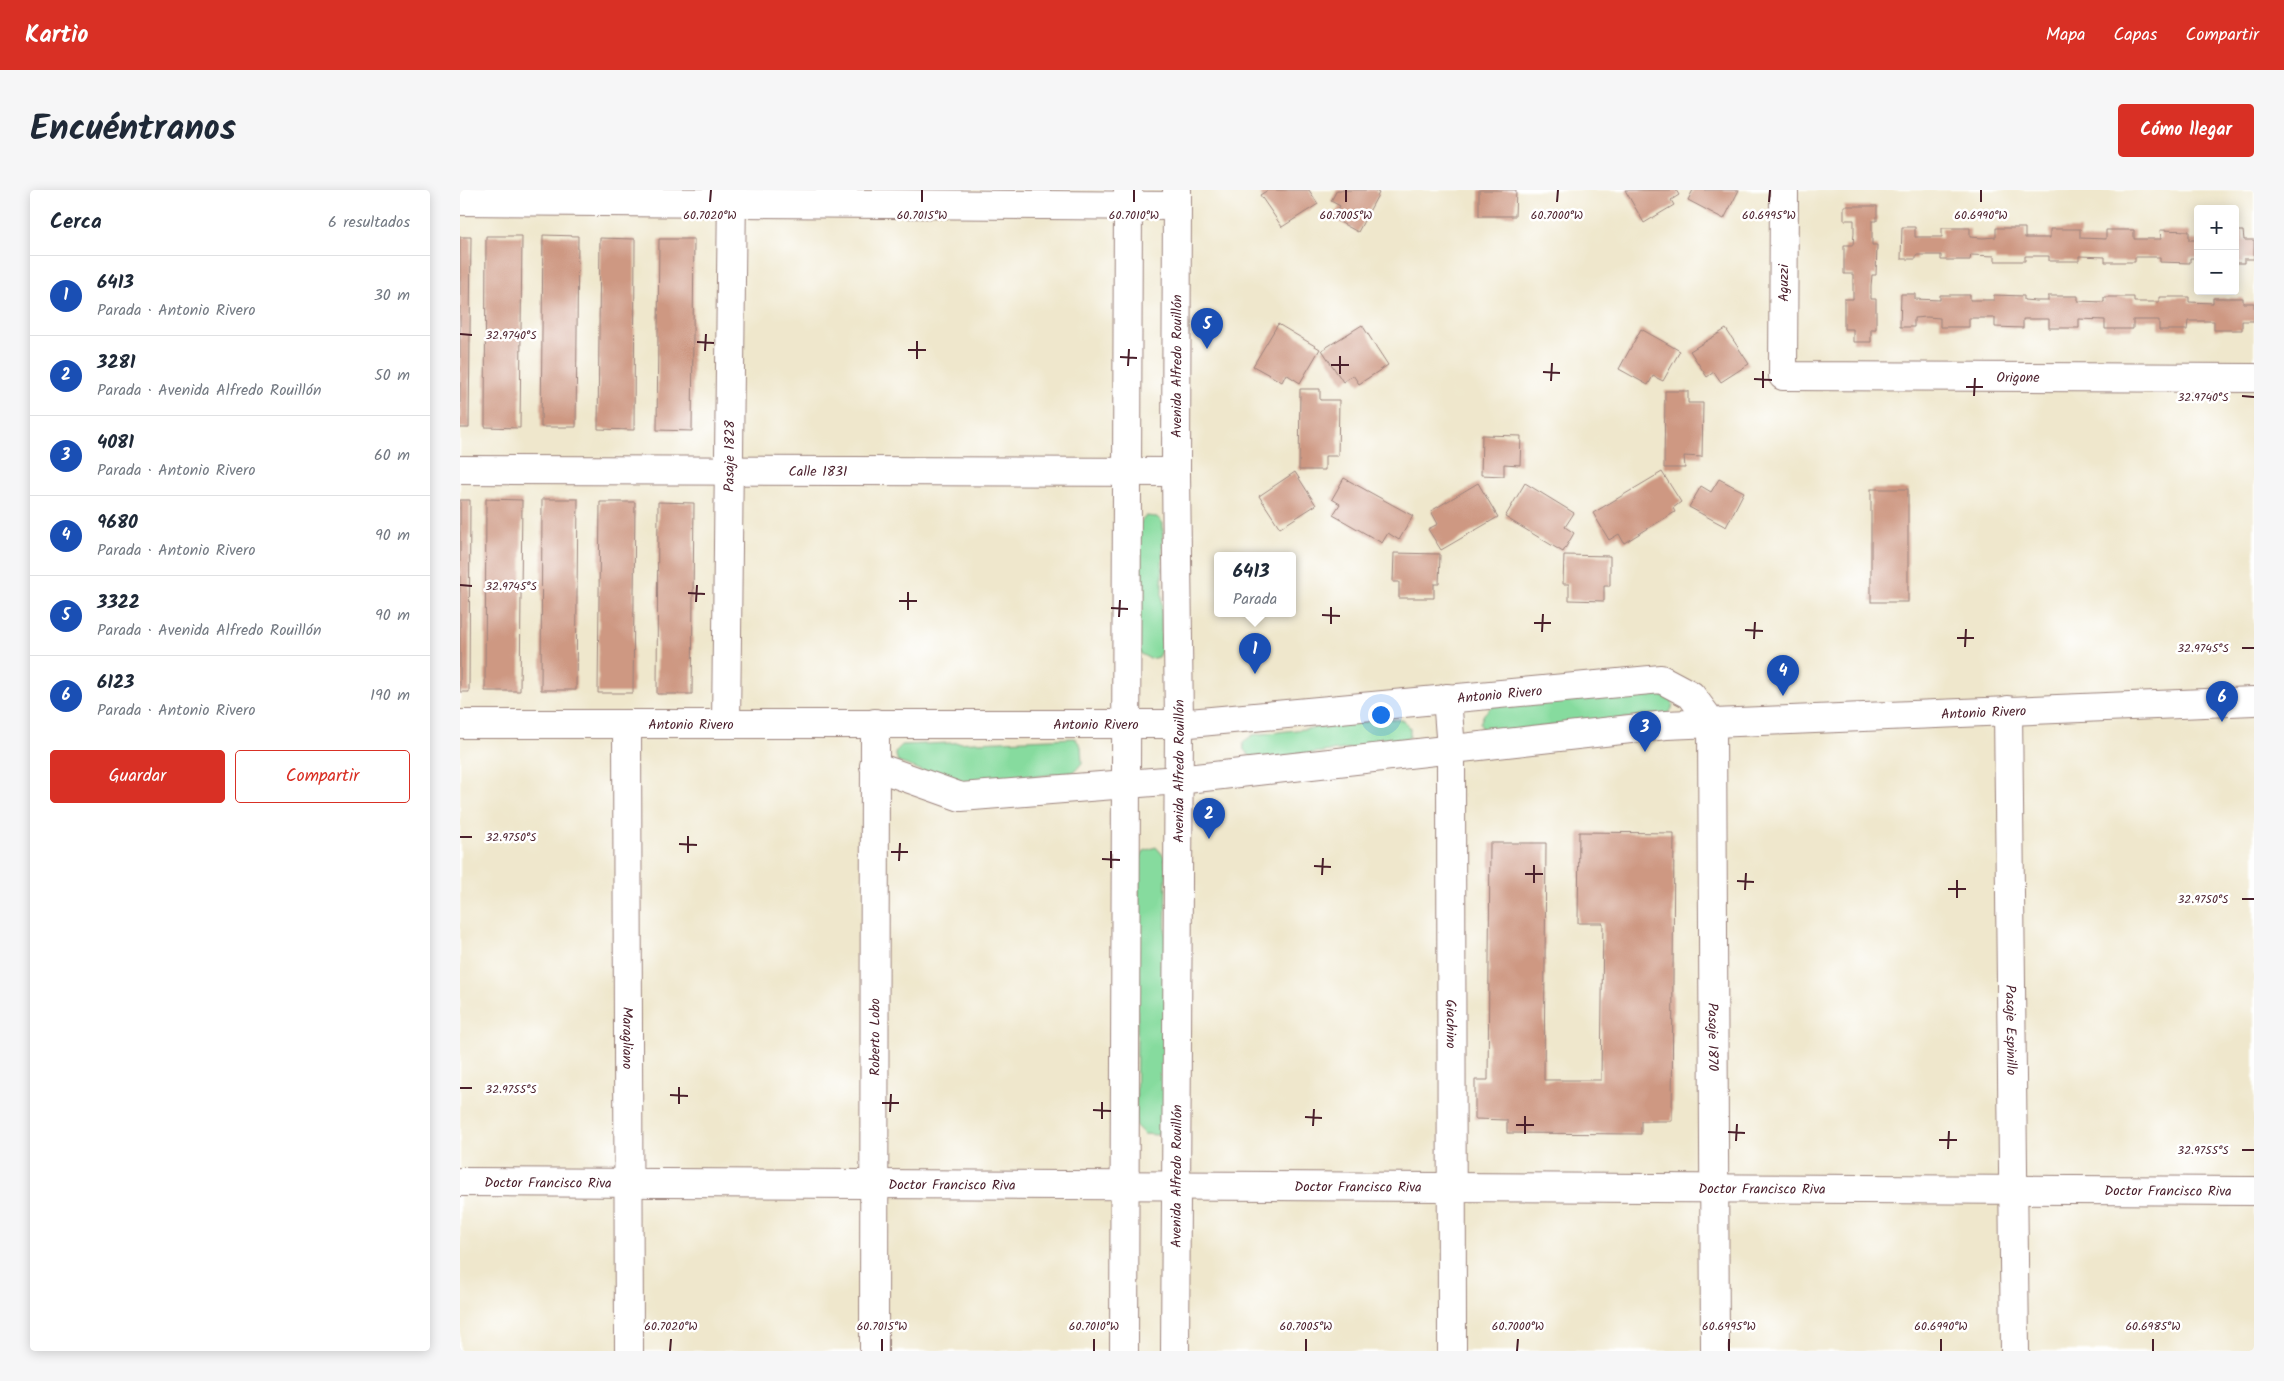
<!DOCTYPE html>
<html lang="es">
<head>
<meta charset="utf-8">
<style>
	body { margin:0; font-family:Kalam,sans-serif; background:#f6f6f7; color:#1f2937 }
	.controls { position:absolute; right:15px; top:15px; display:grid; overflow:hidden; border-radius:5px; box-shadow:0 2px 12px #0003 }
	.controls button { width:45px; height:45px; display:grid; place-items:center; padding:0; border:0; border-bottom:1px solid #e0e1e3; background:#fff; color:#1f2937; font:25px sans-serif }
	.you { position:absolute; left:920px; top:524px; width:18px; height:18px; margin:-12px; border:4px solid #fff; border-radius:50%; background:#1a73e8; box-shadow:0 0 0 8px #1a73e833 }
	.badge { display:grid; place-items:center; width:32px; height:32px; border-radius:50%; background:#d93025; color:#fff; font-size:16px; font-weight:700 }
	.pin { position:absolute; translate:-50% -41px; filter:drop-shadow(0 1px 2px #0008) }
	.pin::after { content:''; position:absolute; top:26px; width:18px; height:15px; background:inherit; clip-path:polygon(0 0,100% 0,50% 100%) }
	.popup { position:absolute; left:754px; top:362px; width:82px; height:65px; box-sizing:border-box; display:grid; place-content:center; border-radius:5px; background:#fff; filter:drop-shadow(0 1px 4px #0005); font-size:16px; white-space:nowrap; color:#747a83 }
	.popup b { font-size:19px; color:#1f2937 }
	.popup::after { content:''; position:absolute; left:50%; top:100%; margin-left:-10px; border:10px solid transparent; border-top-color:#fff }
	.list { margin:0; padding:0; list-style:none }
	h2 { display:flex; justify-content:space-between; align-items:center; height:65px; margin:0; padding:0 20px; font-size:21px }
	h2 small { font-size:16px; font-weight:400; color:#747a83 }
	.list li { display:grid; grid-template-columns:32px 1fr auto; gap:15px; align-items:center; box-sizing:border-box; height:80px; padding:0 20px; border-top:1px solid #e0e1e3 }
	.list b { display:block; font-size:19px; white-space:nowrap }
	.list p { margin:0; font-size:16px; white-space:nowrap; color:#747a83 }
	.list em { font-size:16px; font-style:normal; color:#747a83 }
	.actions { display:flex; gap:10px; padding:15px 20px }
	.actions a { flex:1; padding:11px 0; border:1px solid #d93025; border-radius:5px; text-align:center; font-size:18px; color:#d93025 }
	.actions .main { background:#d93025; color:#fff }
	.map { position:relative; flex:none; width:1794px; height:1161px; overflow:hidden; border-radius:5px }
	header { display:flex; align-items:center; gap:30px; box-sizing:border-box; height:70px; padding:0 25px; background:#d93025; color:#fff }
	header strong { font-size:24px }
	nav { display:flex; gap:28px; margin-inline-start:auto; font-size:18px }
	.intro { display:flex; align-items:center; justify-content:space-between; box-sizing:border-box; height:120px; padding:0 30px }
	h1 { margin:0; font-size:35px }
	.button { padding:12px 22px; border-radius:5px; background:#d93025; color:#fff; font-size:18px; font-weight:700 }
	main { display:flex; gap:30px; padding:0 30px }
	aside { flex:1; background:#fff; border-radius:5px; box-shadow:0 2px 12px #0003 }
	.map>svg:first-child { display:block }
	.green { fill:#86db9e; stroke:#687d64 }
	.building { fill:#ce9882 }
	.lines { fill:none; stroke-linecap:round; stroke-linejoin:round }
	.minor-casing { stroke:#9c837c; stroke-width:30 }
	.tertiary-casing { stroke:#9c837c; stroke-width:30 }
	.minor { stroke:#fff; stroke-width:28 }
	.tertiary { stroke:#fff; stroke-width:28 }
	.ticks { fill:none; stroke:#4a1f2b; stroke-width:2 }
	.labels { text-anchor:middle; stroke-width:5; stroke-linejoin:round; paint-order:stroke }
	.street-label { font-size:14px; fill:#4a1f2b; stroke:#fff }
	.ticks-label { font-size:12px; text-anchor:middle; fill:#4a1f2b; stroke:#fff; stroke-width:5; stroke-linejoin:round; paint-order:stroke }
</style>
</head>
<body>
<header>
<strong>Kartio</strong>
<nav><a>Mapa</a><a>Capas</a><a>Compartir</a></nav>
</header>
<div class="intro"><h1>Encuéntranos</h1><a class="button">Cómo llegar</a></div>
<main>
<aside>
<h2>Cerca<small>6 resultados</small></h2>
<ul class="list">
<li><span class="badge" style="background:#1a4fb4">1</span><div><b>6413</b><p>Parada · Antonio Rivero</p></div><em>30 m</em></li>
<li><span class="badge" style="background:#1a4fb4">2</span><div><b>3281</b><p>Parada · Avenida Alfredo Rouillón</p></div><em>50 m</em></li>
<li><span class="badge" style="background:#1a4fb4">3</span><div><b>4081</b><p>Parada · Antonio Rivero</p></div><em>60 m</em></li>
<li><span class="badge" style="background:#1a4fb4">4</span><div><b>9680</b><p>Parada · Antonio Rivero</p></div><em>90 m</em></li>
<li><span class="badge" style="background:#1a4fb4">5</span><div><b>3322</b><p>Parada · Avenida Alfredo Rouillón</p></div><em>90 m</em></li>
<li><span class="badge" style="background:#1a4fb4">6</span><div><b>6123</b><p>Parada · Antonio Rivero</p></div><em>190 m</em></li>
</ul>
<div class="actions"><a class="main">Guardar</a><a>Compartir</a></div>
</aside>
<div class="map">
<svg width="1794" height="1161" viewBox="0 0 1794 1161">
	<rect width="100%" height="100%" fill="#fff"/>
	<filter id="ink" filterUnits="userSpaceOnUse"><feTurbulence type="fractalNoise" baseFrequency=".02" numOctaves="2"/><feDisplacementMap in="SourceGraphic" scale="10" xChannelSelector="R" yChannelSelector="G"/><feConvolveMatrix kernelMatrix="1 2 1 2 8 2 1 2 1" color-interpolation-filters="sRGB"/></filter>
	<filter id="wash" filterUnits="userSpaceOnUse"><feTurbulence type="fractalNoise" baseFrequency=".0096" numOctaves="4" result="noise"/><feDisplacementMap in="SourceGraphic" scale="20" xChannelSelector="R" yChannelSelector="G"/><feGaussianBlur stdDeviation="1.12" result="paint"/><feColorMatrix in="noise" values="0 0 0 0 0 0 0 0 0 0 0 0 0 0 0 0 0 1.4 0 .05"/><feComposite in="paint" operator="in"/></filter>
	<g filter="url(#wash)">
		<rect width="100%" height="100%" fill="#efe7cc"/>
		<!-- green -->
		<g class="green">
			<polygon points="686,326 697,327 703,333 701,461 698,467 690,469 681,464 678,454 678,335"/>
			<polygon points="1188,500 1213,508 1212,519 1207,524 1032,542 1023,541 1020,533 1024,524 1032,516"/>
			<polygon points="929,529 942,530 950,538 950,547 937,553 812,568 790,566 784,560 783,552 793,545"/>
			<polygon points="615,548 621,556 622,573 614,582 502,595 438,572 435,562 442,555"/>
			<polygon points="696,657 704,666 706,681 704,939 697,945 684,944 676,936 679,669 684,661"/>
		</g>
		<g id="blocks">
			<!-- building -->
			<g class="building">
				<polygon points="808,0 849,0 858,14 822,37 800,5"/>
				<polygon points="877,0 914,0 919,3 898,42 872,28 880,16 871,11"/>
				<polygon points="1019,0 1056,0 1055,26 1019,26"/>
				<polygon points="1165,0 1216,0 1219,5 1211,10 1214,15 1184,33"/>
				<polygon points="1233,0 1279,0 1264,29 1228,10"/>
				<polygon points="1384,16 1417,16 1417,31 1412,31 1412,55 1417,55 1416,85 1412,85 1411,96 1411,109 1416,109 1416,139 1411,139 1411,152 1393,152 1393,139 1384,139 1384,109 1393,109 1393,84 1384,84 1384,55 1393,55 1394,43 1394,30 1384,30"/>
				<polygon points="1442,37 1455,37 1455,47 1482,47 1482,38 1510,38 1510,47 1523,48 1536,47 1536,38 1565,38 1565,48 1590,48 1590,39 1620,39 1620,48 1646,49 1646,40 1674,40 1674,49 1701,49 1700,40 1729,41 1729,50 1738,50 1738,68 1730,68 1730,73 1700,72 1700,67 1675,67 1675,72 1645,72 1645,67 1619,66 1619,71 1589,71 1589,66 1565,66 1565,71 1535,71 1535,66 1511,65 1510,70 1481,70 1481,65 1456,65 1456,69 1441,69"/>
				<polygon points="1775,41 1783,41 1784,50 1794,50 1794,69 1784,69 1784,73 1775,73"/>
				<polygon points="83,45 118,46 116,237 81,237"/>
				<polygon points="26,46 62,46 60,238 25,237"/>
				<polygon points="0,47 11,47 9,238 0,238"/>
				<polygon points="140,48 175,49 174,240 138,239"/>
				<polygon points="199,49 234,49 232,241 197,240"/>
				<polygon points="1441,104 1455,104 1455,109 1480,110 1480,105 1510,105 1510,110 1534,110 1534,105 1564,106 1564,110 1576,111 1588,111 1588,106 1618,106 1618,111 1644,112 1644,107 1674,107 1674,112 1699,112 1699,107 1729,107 1729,112 1753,113 1753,108 1783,108 1783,113 1794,113 1794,131 1782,131 1782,140 1754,140 1754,131 1728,131 1727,140 1699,140 1699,130 1673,130 1673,139 1645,139 1645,130 1619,129 1619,138 1589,138 1589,129 1563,129 1563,138 1535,137 1535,128 1509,128 1509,137 1480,137 1480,128 1467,127 1454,128 1454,137 1440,137"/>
				<polygon points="818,134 860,159 840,193 826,184 822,192 793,176"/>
				<polygon points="902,135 928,175 899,194 893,185 883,192 862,160"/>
				<polygon points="1181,139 1220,161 1203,191 1193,186 1188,195 1159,179"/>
				<polygon points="1266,139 1289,174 1261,192 1254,182 1247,187 1230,161"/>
				<polygon points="840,199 860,199 860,210 879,210 878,266 865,266 865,280 839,280"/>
				<polygon points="1205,201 1228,201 1228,213 1243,213 1242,267 1224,266 1225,278 1204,278"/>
				<polygon points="1022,245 1061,246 1060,275 1044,274 1044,286 1021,285"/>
				<polygon points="835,282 856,315 820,338 799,306"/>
				<polygon points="1202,282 1221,312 1213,318 1215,322 1164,353 1159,344 1149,350 1133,323"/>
				<polygon points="884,288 953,326 939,350 928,343 922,353 873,325 880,314 872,309"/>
				<polygon points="1259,289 1284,302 1266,337 1229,317 1241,296 1251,302"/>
				<polygon points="1018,293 1038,327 981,360 968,339 978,334 971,321"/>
				<polygon points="1065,293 1114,323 1105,337 1114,343 1103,362 1045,327"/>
				<rect x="1411" y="299" width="37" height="113"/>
				<polygon points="26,309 62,310 60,501 25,501"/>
				<polygon points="82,309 118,309 116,500 81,500"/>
				<polygon points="0,310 10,310 9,502 0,502"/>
				<polygon points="140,312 175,312 173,503 138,503"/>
				<polygon points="198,312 234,313 232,504 197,504"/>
				<polygon points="934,363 980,364 979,394 974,394 974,408 939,408 939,392 933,392"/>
				<polygon points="1104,365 1150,366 1150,396 1144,396 1144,411 1109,410 1109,394 1103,394"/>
				<polygon points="1119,642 1214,643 1212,931 1181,931 1181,944 1047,943 1047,930 1015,929 1015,890 1028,890 1030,653 1086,653 1084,890 1141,890 1143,733 1118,733"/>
			</g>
		</g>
	</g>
	<g filter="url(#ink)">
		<use href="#blocks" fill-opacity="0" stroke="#9c837c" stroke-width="1"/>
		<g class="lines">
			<!-- minor casing -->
			<g class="minor-casing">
				<g id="minor">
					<path id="s1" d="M 1324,0 L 1323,186 L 1794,188"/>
					<polyline points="0,11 716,16"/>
					<path id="s2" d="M 0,280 L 716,282"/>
					<path id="s3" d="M 987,508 L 991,559 L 992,1161"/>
					<path id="s4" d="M 1548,520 L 1555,1161"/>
					<path id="s5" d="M 1252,533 L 1255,1161"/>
					<path id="s6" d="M 0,534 L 719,534 L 1201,489 L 1231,505 L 1252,533"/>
					<path id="s7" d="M 167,534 L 169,1161"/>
					<path id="s8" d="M 266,534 L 272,0"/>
					<path id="s9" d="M 414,576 L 501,607 L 718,590 L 1206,535 L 1794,511"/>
					<path id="s10" d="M 0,992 L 1794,1001"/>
					<path id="s11" d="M 414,1161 L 415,533"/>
				</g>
			</g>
			<!-- tertiary casing -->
			<g class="tertiary-casing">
				<g id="tertiary">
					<polyline points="664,1161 668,0"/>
					<path id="s12" d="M 715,1161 L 719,534 L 716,282 L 717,0"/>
				</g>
			</g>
			<!-- minor -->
			<use href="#minor" class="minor"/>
			<!-- tertiary -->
			<use href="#tertiary" class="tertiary"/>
		</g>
	</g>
	<!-- ticks -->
	<path class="ticks" d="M 250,12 L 251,0M 462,12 L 462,0M 674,12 L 674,0M 886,12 L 886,0M 1097,12 L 1098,0M 1309,12 L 1310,0M 1521,12 L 1521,0M 0,144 L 12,145M 237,152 L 254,153M 448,160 L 466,160M 245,161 L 246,144M 660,167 L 677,168M 457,169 L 457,151M 871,175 L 889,175M 668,176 L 669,159M 1083,182 L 1100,183M 880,184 L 880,166M 1294,189 L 1312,190M 1091,191 L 1092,173M 1506,197 L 1523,197M 1303,198 L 1303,181M 1514,206 L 1515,188M 1782,206 L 1794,207M 0,395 L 12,396M 228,403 L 245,404M 439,411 L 457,411M 236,412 L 237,395M 651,418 L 668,419M 448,420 L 448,402M 862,425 L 880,426M 659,427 L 660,410M 1074,433 L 1091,433M 871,434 L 871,417M 1285,440 L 1303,441M 1082,442 L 1083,424M 1497,448 L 1514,448M 1294,449 L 1295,432M 1505,457 L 1506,439M 1782,458 L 1794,458M 0,647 L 12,647M 219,654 L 237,655M 431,662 L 448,662M 228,663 L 228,646M 642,669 L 660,670M 439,671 L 440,653M 854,676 L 871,677M 651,678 L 651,661M 1065,684 L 1083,684M 862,685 L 863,668M 1277,691 L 1294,692M 1074,693 L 1074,675M 1488,699 L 1506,699M 1285,700 L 1286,683M 1497,708 L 1497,690M 1782,709 L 1794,709M 0,898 L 12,898M 210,905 L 228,906M 422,913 L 439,913M 219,914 L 219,897M 633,920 L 651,921M 430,922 L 431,904M 845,927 L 862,928M 642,929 L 642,912M 1056,935 L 1074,935M 853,936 L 854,919M 1268,942 L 1285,943M 1065,944 L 1065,926M 1479,950 L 1497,950M 1276,951 L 1277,934M 1488,959 L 1489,941M 1782,960 L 1794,960M 210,1161 L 211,1149M 422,1161 L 422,1149M 634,1161 L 634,1149M 846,1161 L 846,1149M 1057,1161 L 1058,1149M 1269,1161 L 1269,1149M 1481,1161 L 1481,1149M 1693,1161 L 1693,1149"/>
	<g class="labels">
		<!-- street labels -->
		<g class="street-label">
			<text transform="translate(1323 93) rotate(-90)" y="5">Aguzzi</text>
			<text dy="5" stroke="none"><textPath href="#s12" startOffset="985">Avenida Alfredo Rouillón</textPath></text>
			<text dy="5" stroke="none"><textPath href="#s1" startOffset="421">Origone</textPath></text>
			<text dy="5" stroke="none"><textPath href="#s8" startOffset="268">Pasaje 1828</textPath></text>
			<text dy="5" stroke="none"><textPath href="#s2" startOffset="358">Calle 1831</textPath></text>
			<text dy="5" stroke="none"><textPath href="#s6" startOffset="1041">Antonio Rivero</textPath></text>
			<text dy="5" stroke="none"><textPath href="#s9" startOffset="1119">Antonio Rivero</textPath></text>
			<text dy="5" stroke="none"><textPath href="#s6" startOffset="636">Antonio Rivero</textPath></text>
			<text dy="5" stroke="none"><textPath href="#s6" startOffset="231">Antonio Rivero</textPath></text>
			<text dy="5" stroke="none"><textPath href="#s12" startOffset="580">Avenida Alfredo Rouillón</textPath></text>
			<text dy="5" stroke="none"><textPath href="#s3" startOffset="326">Giachino</textPath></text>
			<text dy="5" stroke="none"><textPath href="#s4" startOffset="320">Pasaje Espinillo</textPath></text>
			<text dy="5" stroke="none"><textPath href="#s7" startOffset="314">Maragliano</textPath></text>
			<text dy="5" stroke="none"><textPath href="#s11" startOffset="314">Roberto Lobo</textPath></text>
			<text dy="5" stroke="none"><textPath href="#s5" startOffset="314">Pasaje 1870</textPath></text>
			<text dy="5" stroke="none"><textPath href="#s12" startOffset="175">Avenida Alfredo Rouillón</textPath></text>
			<text dy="5" stroke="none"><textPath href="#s10" startOffset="88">Doctor Francisco Riva</textPath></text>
			<text dy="5" stroke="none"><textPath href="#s10" startOffset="492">Doctor Francisco Riva</textPath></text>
			<text dy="5" stroke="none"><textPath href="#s10" startOffset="898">Doctor Francisco Riva</textPath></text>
			<text dy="5" stroke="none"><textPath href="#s10" startOffset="1302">Doctor Francisco Riva</textPath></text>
			<text dy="5" stroke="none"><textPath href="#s10" startOffset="1708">Doctor Francisco Riva</textPath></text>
		</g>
	</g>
	<g class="ticks-label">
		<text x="250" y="29">60.7020°W</text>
		<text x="462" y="29">60.7015°W</text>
		<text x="674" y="29">60.7010°W</text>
		<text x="886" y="29">60.7005°W</text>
		<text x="1097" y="29">60.7000°W</text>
		<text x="1309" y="29">60.6995°W</text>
		<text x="1521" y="29">60.6990°W</text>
		<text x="51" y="149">32.9740°S</text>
		<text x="1743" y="211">32.9740°S</text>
		<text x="51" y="400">32.9745°S</text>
		<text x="1743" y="462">32.9745°S</text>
		<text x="51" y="651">32.9750°S</text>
		<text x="1743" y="713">32.9750°S</text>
		<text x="51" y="903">32.9755°S</text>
		<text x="1743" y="964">32.9755°S</text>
		<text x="211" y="1140">60.7020°W</text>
		<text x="422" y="1140">60.7015°W</text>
		<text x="634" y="1140">60.7010°W</text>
		<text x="846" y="1140">60.7005°W</text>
		<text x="1058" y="1140">60.7000°W</text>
		<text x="1269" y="1140">60.6995°W</text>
		<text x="1481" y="1140">60.6990°W</text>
		<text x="1693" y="1140">60.6985°W</text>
	</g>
</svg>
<div class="controls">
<button>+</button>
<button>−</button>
</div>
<div class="you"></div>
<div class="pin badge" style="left:795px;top:484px;background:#1a4fb4">1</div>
<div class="popup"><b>6413</b>Parada</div>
<div class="pin badge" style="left:749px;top:649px;background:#1a4fb4">2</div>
<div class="pin badge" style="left:1185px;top:562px;background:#1a4fb4">3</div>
<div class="pin badge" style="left:1323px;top:506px;background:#1a4fb4">4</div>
<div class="pin badge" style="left:747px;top:159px;background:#1a4fb4">5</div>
<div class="pin badge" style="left:1762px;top:532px;background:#1a4fb4">6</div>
</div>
</main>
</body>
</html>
